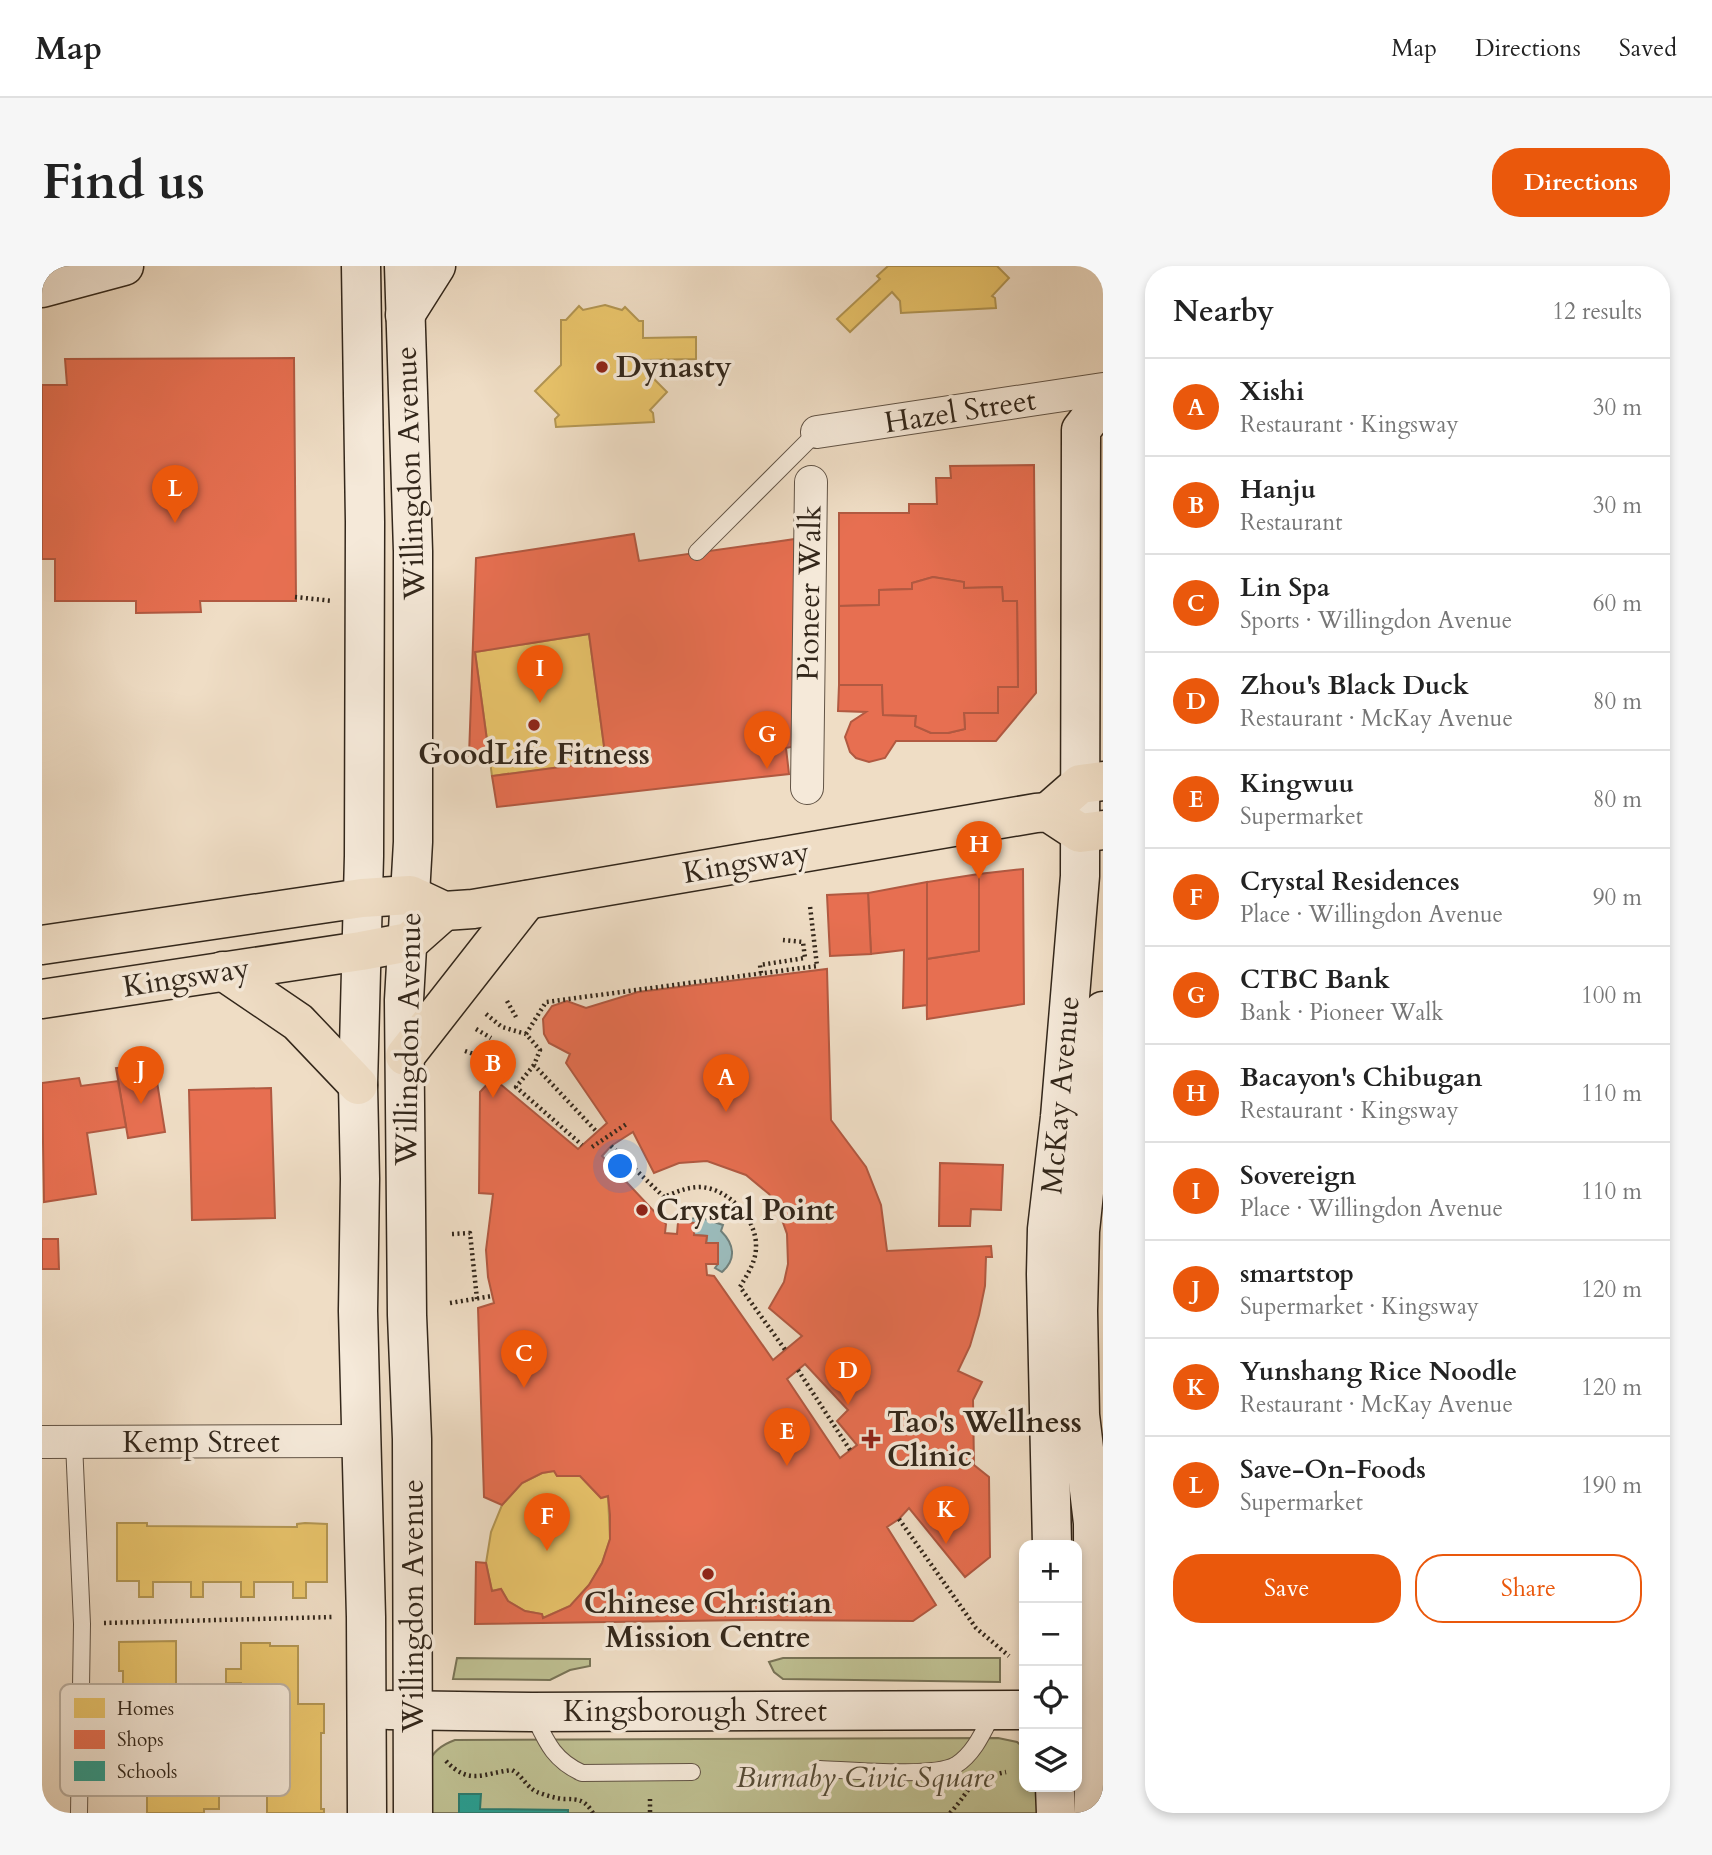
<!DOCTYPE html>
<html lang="en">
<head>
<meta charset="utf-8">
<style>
	body { margin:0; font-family:Cardo,serif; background:#f6f6f6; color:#222 }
	.controls { position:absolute; right:21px; bottom:21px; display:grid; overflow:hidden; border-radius:14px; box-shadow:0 4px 10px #0003 }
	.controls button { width:63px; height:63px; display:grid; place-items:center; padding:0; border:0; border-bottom:2px solid #e0e0e0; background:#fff; color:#222; font:35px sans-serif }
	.you { position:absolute; left:579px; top:901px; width:24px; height:24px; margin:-18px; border:5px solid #fff; border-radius:50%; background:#1a73e8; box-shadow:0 0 0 10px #1a73e833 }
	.badge { display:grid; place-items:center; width:46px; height:46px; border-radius:50%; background:#ea580c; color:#fff; font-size:23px; font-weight:700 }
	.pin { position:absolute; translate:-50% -58px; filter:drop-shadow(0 2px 4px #0008) }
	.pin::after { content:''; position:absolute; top:37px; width:24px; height:21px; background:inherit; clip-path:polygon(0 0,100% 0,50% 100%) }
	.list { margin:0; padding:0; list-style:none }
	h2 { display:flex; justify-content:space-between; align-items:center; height:91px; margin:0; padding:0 28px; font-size:30px }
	h2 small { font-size:23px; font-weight:400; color:#767676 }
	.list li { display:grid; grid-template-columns:46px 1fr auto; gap:21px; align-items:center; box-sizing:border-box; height:98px; padding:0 28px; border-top:2px solid #e0e0e0 }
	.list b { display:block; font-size:26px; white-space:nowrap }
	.list p { margin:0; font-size:23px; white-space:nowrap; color:#767676 }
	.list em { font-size:23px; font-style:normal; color:#767676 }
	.actions { display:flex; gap:14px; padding:21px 28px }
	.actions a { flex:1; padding:16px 0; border:2px solid #ea580c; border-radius:28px; text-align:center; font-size:24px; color:#ea580c }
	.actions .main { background:#ea580c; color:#fff }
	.icon { flex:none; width:38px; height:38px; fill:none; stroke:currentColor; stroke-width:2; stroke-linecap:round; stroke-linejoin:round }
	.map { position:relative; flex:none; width:1061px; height:1547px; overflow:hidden; border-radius:28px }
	header { display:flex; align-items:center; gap:42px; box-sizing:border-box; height:98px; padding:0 35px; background:#fff; border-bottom:2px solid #e0e0e0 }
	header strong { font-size:33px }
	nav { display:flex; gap:38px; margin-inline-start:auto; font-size:24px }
	.intro { display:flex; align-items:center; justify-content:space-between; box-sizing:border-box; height:168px; padding:0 42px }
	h1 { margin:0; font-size:49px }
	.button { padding:18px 32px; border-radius:28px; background:#ea580c; color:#fff; font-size:24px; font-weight:700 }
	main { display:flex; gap:42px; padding:0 42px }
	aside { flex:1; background:#fff; border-radius:28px; box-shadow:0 4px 10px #0003 }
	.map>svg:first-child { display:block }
	.green { fill:#bebf91; stroke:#787356; stroke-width:2 }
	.water { fill:#9bbbbb; stroke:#71807b; stroke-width:2 }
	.homes { fill:#e9c46a; stroke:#b29552; stroke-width:2 }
	.shops { fill:#e76f51; stroke:#b15941; stroke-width:2; fill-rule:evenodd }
	.schools { fill:#2a9d8f; stroke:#2d7a6c; stroke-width:2 }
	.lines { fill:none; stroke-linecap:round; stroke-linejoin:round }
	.lane-casing { stroke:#625446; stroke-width:18 }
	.street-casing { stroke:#625446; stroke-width:34 }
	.secondary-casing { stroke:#33271b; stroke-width:41 }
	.primary-casing { stroke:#33271b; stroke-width:41 }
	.path { stroke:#33271b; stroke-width:4.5; stroke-dasharray:2 3.5; stroke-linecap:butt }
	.lane { stroke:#f5e9d9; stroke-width:16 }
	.street { stroke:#f5e9d9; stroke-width:32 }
	.secondary { stroke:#f5e9d9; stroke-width:38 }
	.primary { stroke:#efddc5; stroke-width:38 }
	.poi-dot { fill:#8f2418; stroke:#f5e9d9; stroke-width:2.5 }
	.labels { text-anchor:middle; stroke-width:7; stroke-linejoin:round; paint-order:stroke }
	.poi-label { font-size:30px; font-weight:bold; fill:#33271b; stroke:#f5e9d9; text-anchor:start }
	.street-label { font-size:30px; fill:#33271b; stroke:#f5e9d9 }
	.park-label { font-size:30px; font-style:italic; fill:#564d38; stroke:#f5e9d9 }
	.key { fill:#f5e9d9; stroke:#bbafa0; stroke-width:2 }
	.key-label { font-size:19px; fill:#33271b }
</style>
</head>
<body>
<header>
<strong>Map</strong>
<nav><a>Map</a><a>Directions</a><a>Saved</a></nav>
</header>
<div class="intro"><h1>Find us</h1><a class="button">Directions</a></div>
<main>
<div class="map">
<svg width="1061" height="1547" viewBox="0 0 1061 1547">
	<rect width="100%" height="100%" fill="#efddc5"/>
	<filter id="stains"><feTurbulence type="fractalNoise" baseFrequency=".00286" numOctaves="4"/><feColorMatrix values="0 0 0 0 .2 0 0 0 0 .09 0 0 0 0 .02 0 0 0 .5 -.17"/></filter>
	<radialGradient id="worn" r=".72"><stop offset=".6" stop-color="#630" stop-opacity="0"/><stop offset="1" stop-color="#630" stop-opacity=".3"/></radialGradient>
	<!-- green -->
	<g class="green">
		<polygon points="415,1392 548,1393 548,1400 528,1404 508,1414 411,1413"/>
		<polygon points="741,1392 958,1392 958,1416 741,1413 732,1406 727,1396"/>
		<path d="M 956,1472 L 975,1476 L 982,1482 L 982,1521 L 997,1521 L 997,1547 L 383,1547 C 384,1515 376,1487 413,1474 Z"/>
	</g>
	<!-- water -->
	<path class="water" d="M 657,951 L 681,959 L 679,965 C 692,978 695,993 680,1006 L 673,1002 L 676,998 L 676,977 L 664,977 L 665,970 L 652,969 L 652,957 L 636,956 Z"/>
	<!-- homes -->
	<g class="homes">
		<polygon points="846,0 955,0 967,12 950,30 953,32 954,42 859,47 858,35 850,26 808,66 795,53 838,13 835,10"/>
		<polygon points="563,39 580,44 583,41 597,55 601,55 601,72 654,71 654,93 602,94 602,103 625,126 608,144 611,147 612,156 514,161 513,153 517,149 493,125 519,99 519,54 524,54 537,40 541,44"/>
		<polygon points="547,368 564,495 450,510 433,386"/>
		<polygon points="512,1205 515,1210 538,1210 559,1232 566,1230 568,1273 560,1297 547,1319 528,1340 501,1352 500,1348 483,1345 466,1335 459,1323 450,1325 444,1297 449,1266 460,1239 480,1217 500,1207"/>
		<polygon points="75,1257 105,1257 105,1260 255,1261 255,1258 263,1257 285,1258 285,1316 264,1316 264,1332 251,1332 251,1316 212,1316 212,1331 199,1331 199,1316 161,1316 161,1331 149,1331 149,1316 111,1316 111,1331 97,1331 97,1315 75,1315"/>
		<polygon points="134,1375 134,1423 149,1424 149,1435 135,1436 135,1476 154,1475 154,1487 135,1487 136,1507 162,1506 163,1529 177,1530 177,1543 162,1543 162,1547 105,1547 105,1509 78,1509 78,1480 81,1481 81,1405 77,1405 77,1376"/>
		<polygon points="199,1377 228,1377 228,1380 256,1380 256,1438 282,1438 282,1467 279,1467 279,1543 282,1543 282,1547 225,1547 225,1523 211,1523 211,1511 225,1511 225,1471 206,1471 207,1459 225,1459 225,1440 199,1440 199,1417 184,1417 184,1403 199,1403"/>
	</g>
	<!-- shops -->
	<g class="shops">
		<polygon points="252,92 254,335 158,335 159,346 94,347 94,335 13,335 13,293 0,293 0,119 25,119 23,93"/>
		<polygon points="992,199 994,427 954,475 854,475 843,492 827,496 814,492 808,486 803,471 809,456 824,446 796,445 797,419 840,419 841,449 874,450 873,460 889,467 906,467 923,463 922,447 956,447 956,421 976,421 975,335 961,335 960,321 922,322 922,316 891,311 870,317 870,323 837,324 837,339 797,340 797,247 867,247 867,238 895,238 894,212 909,212 908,200"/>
		<polygon points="592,268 597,295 760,272 763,478 744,482 747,508 455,541 450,510 564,495 547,368 433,386 447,489 427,490 434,292"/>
		<polygon points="891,311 922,316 922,322 960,321 961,335 975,335 976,421 956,421 956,447 922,447 923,463 906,467 889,467 873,460 874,450 841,449 840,419 797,419 797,340 837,339 837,324 870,323 870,317"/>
		<polygon points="981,603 982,738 885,753 884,693 937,685 937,608"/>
		<polygon points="937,608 937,685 884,693 885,616"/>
		<polygon points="885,616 885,739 861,742 862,684 829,688 826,627"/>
		<polygon points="826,627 829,688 788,690 785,629"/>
		<path d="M 785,703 L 789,854 L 824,901 L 839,939 L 845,985 L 949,980 L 950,991 L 944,991 L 943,1020 L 937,1049 L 928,1080 L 916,1105 L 940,1116 L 931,1134 L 932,1199 L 947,1211 L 948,1291 L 923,1311 L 867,1242 L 857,1253 L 845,1261 L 894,1339 L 871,1355 L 704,1354 L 433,1358 L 434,1296 L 444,1297 L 450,1325 L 459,1323 L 466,1335 L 483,1345 L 500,1348 L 501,1352 L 528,1340 L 547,1319 L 560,1297 L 568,1273 L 568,1249 L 566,1230 L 559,1232 L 538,1210 L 515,1210 L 512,1205 L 500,1207 L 480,1217 L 460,1239 L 442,1231 L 436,1042 L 452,1037 L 446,1011 L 444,984 L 451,928 L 437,927 L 438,826 L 451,812 L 536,883 L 565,857 L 524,797 L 528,788 L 507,777 L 502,768 L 501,753 L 510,740 L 525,735 L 544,742 L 596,726 ZM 591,866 L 612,907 L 637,897 L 665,895 L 704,909 L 727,928 L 735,940 L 745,968 L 746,998 L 742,1016 L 727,1042 L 760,1070 L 731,1094 L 672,1010 L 665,1009 L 664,998 L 676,998 L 676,977 L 664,977 L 665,970 L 652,969 L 653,957 L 636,956 L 635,968 L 623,967 L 624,958 L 560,890 L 569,880 ZM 763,1098 L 806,1144 L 795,1155 L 815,1179 L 798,1192 L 745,1113 Z"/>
		<polygon points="112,797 123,866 86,872 74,802"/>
		<polygon points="37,812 39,820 76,815 84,861 45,867 54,928 2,936 0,817"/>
		<polygon points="229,822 233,952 150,954 147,824"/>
		<polygon points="898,897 961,899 959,944 929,943 928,960 897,960"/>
		<polygon points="0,973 16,973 17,1003 0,1003"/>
	</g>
	<!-- schools -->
	<polygon class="schools" points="417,1528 439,1528 438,1543 526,1544 526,1547 417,1547"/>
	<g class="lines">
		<!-- lane casing -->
		<g class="lane-casing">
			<g id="lane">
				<polyline points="655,286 775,166"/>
				<polyline points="32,1177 40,1358 37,1547"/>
				<path d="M 491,1448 C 504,1475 511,1494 540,1507 L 650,1506"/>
				<path d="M 778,1503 C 807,1504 892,1512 914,1499 C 933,1487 942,1464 952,1445"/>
			</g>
		</g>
		<!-- street casing -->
		<g class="street-casing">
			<g id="street">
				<polyline points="775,166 1061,123"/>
				<polyline points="765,522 769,216"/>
				<polyline points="0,1176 318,1175"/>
			</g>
		</g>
		<!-- secondary casing -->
		<g class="secondary-casing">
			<g id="secondary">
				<polyline points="319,0 323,256 322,590 316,819 318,913 316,1045 324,1351 325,1547"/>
				<polyline points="362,0 371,285 371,576 362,734 365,1049 370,1173 371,1547"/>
				<polyline points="0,22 82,0"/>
				<polyline points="363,49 394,0"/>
				<polyline points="1010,1279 1004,1008 1005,963 1018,851 1038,610 1039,164 1061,135"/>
				<polyline points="347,1444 490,1446 982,1444"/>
				<polyline points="1013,1521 1014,1547"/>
				<polyline points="1052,1547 1051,1257 1038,1149 1036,1045 1038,965 1061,745"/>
			</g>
		</g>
		<!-- primary casing -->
		<g class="primary-casing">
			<g id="primary">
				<polyline points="1006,546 1038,518 1061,515"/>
				<polyline points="0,679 320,632 368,629 402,645 431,643 994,547 1006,546 1038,567 1061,564"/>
				<polyline points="181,705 256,756 316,819"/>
				<polyline points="0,733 319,685 367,676 402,645"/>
				<polyline points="363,790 485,634"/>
			</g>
		</g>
		<!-- path -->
		<g class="path">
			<polyline points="253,331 291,335"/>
			<polyline points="719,707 718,699 763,692 761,676 741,674"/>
			<polyline points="465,735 474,751"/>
			<polyline points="444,748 460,761 484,768 498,784 492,799 554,865"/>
			<polyline points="434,763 449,772"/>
			<polyline points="484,768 504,736 775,700 768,640"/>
			<polyline points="423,785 440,791"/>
			<polyline points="492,799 474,821 540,879"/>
			<path d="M 569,880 L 622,931 C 634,926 645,921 659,921 C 687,923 715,953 714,981 C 714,996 705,1009 698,1021 L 744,1085"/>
			<polyline points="550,881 586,857"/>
			<polyline points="410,968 428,967 435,1033"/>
			<polyline points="408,1037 450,1030"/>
			<polyline points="756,1104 808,1184"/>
			<polyline points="857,1253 934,1362 967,1390"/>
			<polyline points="62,1357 291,1351"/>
			<path d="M 404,1495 C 428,1520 441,1507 470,1504 C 480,1509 484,1521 495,1526 C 503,1529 515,1533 523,1533 C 537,1533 543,1534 551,1547"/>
			<polyline points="608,1533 608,1547"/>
			<path d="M 908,1547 C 933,1520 922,1515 964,1506"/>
		</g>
		<!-- lane -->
		<use href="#lane" class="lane"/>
		<!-- street -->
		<use href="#street" class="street"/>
		<!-- secondary -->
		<use href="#secondary" class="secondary"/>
		<!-- primary -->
		<use href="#primary" class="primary"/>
	</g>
	<!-- markers -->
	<g class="poi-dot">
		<circle cx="560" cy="101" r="7"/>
		<circle cx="492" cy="459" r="7"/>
		<circle cx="600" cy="944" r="7"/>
		<path d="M825.5 1162.5h7v7h7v7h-7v7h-7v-7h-7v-7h7z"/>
		<circle cx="666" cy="1308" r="7"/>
	</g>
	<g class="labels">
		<!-- poi labels -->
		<g class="poi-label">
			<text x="574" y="111">Dynasty</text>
			<text x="492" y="498" text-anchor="middle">GoodLife Fitness</text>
			<text x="614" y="954">Crystal Point</text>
			<text x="845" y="1166">Tao's Wellness<tspan x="845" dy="34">Clinic</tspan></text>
			<text x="666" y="1347" text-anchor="middle">Chinese Christian<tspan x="666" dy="34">Mission Centre</tspan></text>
		</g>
		<!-- street labels -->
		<g class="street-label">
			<text transform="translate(918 145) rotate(-9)" y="10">Hazel Street</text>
			<text transform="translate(368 207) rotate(-92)" y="10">Willingdon Avenue</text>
			<text transform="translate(767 327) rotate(-89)" y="10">Pioneer Walk</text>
			<text transform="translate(704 596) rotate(-10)" y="10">Kingsway</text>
			<text transform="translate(144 711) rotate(-9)" y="10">Kingsway</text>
			<text transform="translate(366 773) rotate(-89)" y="10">Willingdon Avenue</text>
			<text transform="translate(1018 829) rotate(-85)" y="10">McKay Avenue</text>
			<text x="159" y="1186">Kemp Street</text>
			<text transform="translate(371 1340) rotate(-90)" y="10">Willingdon Avenue</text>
			<text x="653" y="1455">Kingsborough Street</text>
		</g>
		<!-- park labels -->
		<g class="park-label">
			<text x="823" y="1521">Burnaby Civic Square</text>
		</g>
	</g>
	<!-- legend -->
	<rect x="18" y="1418" width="230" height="112" rx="10" class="key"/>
	<rect x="32" y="1432" width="31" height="20" fill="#e9c46a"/>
	<rect x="32" y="1464" width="31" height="19" fill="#e76f51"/>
	<rect x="32" y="1495" width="31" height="20" fill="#2a9d8f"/>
	<g class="key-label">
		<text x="75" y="1449">Homes</text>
		<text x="75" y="1480">Shops</text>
		<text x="75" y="1512">Schools</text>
	</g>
	<rect width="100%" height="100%" filter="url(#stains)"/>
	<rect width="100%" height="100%" fill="url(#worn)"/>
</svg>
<div class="controls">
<button>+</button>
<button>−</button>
<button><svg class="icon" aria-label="locate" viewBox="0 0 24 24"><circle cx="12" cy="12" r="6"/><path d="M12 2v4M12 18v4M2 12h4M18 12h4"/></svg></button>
<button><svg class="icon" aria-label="layers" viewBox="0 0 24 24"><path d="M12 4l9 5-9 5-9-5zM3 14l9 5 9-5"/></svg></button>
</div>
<div class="you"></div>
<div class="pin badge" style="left:684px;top:846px">A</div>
<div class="pin badge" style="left:451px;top:832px">B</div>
<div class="pin badge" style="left:482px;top:1122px">C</div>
<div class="pin badge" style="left:806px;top:1139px">D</div>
<div class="pin badge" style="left:745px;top:1200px">E</div>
<div class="pin badge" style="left:505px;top:1285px">F</div>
<div class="pin badge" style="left:725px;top:503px">G</div>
<div class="pin badge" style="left:937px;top:613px">H</div>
<div class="pin badge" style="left:498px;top:437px">I</div>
<div class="pin badge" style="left:99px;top:838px">J</div>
<div class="pin badge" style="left:904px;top:1278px">K</div>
<div class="pin badge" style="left:133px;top:257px">L</div>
</div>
<aside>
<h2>Nearby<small>12 results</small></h2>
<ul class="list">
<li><span class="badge">A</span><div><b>Xishi</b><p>Restaurant · Kingsway</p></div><em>30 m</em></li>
<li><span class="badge">B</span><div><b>Hanju</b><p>Restaurant</p></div><em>30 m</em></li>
<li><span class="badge">C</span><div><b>Lin Spa</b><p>Sports · Willingdon Avenue</p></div><em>60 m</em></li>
<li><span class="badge">D</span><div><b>Zhou's Black Duck</b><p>Restaurant · McKay Avenue</p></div><em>80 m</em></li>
<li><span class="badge">E</span><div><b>Kingwuu</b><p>Supermarket</p></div><em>80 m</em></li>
<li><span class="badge">F</span><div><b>Crystal Residences</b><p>Place · Willingdon Avenue</p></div><em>90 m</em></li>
<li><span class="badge">G</span><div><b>CTBC Bank</b><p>Bank · Pioneer Walk</p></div><em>100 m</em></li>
<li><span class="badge">H</span><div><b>Bacayon's Chibugan</b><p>Restaurant · Kingsway</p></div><em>110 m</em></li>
<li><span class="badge">I</span><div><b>Sovereign</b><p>Place · Willingdon Avenue</p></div><em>110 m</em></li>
<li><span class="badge">J</span><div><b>smartstop</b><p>Supermarket · Kingsway</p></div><em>120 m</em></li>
<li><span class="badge">K</span><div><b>Yunshang Rice Noodle</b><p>Restaurant · McKay Avenue</p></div><em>120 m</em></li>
<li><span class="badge">L</span><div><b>Save-On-Foods</b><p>Supermarket</p></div><em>190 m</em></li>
</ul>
<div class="actions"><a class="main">Save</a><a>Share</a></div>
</aside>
</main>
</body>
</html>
